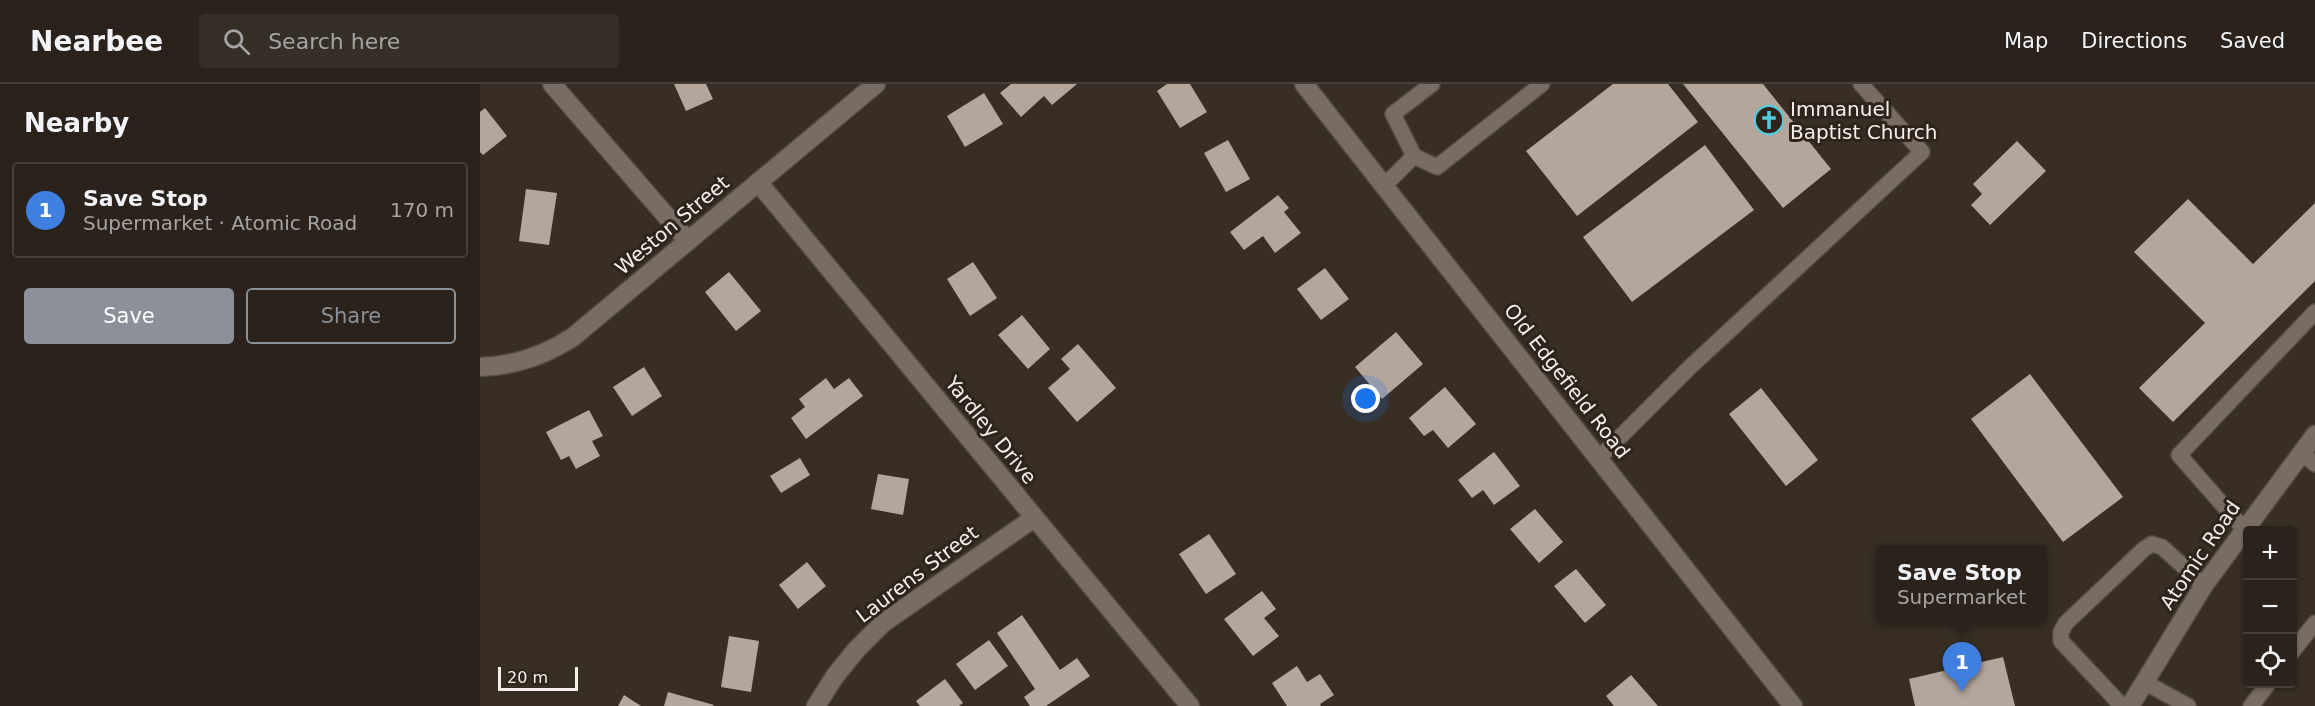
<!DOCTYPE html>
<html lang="en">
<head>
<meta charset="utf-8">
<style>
	body { margin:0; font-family:"DejaVu Sans",sans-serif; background:#362f28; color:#f1f3f6 }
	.controls { position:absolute; right:18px; bottom:18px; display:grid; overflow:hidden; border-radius:6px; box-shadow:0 2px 4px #0004 }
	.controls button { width:54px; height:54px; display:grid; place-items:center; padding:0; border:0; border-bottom:2px solid #463f3a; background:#2a221b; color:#f1f3f6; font:30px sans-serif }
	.scale { position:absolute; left:18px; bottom:15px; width:80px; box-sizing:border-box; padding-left:6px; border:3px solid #f6efe9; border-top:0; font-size:16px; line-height:21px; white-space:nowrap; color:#f6efe9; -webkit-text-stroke:4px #2e241b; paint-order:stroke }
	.you { position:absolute; left:886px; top:315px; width:21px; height:21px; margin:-15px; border:4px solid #fff; border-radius:50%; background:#1a73e8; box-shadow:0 0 0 9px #1a73e833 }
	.badge { display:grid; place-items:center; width:39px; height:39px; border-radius:50%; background:#8c9099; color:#fff; font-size:20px; font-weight:700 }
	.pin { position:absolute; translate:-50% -50px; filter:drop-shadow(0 2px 3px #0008) }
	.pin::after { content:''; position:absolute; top:32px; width:21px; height:18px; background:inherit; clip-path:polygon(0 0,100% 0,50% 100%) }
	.popup { position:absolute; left:1396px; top:461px; width:171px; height:78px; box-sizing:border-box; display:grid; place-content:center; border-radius:6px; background:#2a221b; filter:drop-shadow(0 2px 4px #0005); font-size:20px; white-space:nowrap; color:#a5a4a3 }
	.popup b { font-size:22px; color:#f1f3f6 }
	.popup::after { content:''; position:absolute; left:50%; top:100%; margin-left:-12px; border:12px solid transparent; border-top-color:#2a221b }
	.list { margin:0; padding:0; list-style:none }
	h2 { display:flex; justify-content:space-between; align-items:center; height:78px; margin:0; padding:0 24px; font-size:26px }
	h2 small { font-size:20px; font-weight:400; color:#a5a4a3 }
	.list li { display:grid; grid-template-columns:39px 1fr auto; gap:18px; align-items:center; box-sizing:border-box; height:96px; margin:0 12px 12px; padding:0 12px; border:2px solid #463f3a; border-radius:6px }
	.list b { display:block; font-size:22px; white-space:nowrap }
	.list p { margin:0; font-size:20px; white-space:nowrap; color:#a5a4a3 }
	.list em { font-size:20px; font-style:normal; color:#a5a4a3 }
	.actions { display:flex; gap:12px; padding:18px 24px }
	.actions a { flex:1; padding:14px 0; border:2px solid #8c9099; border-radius:6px; text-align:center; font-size:21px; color:#8c9099 }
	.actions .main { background:#8c9099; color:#fff }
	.icon { flex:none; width:33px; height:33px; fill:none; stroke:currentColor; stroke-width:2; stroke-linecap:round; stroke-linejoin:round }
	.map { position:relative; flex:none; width:1835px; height:622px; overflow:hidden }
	header { display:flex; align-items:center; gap:36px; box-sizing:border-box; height:84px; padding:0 30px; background:#2a221b; border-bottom:2px solid #463f3a }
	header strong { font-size:28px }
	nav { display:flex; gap:33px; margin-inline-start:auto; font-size:21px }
	.search { width:420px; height:54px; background:#362f28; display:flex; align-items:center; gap:15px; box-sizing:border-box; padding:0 21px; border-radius:6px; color:#a5a4a3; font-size:22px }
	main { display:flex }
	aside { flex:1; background:#2a221b }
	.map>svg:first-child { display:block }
	.building { fill:#b4a69b }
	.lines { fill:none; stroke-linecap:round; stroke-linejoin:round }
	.service-casing { stroke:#534a42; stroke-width:18 }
	.minor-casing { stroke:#534a42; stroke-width:21 }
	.tertiary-casing { stroke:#534a42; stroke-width:21 }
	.secondary-casing { stroke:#534a42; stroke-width:21 }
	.service { stroke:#796d63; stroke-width:15 }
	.minor { stroke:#796d63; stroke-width:18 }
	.tertiary { stroke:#796d63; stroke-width:18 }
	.secondary { stroke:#796d63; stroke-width:18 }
	.labels { text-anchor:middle; stroke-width:6; stroke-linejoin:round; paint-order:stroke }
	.poi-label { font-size:20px; fill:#f6efe9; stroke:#2e241b; text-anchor:start }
	.street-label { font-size:20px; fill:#f6efe9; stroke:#2e241b }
</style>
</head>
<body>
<header>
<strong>Nearbee</strong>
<div class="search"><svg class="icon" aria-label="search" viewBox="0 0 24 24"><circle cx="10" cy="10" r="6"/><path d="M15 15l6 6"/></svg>Search here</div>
<nav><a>Map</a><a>Directions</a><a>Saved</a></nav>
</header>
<main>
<aside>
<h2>Nearby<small></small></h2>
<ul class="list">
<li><span class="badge" style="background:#3f7fe0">1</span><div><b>Save Stop</b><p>Supermarket · Atomic Road</p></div><em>170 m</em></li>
</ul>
<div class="actions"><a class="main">Save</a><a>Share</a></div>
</aside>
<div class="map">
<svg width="1835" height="622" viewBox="0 0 1835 622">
	<rect width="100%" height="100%" fill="#382e24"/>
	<!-- building -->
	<g class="building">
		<polygon points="194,0 226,0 233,15 206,27"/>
		<polygon points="531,0 597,0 572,21 564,12 541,33 520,9"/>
		<polygon points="687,0 710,0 727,28 700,44 677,7"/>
		<polygon points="1133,0 1188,0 1218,38 1097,132 1046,67"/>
		<polygon points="1203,0 1283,0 1351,85 1303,124"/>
		<polygon points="504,9 523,40 485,63 467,32"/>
		<polygon points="5,24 27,52 3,71 0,68 0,28"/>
		<polygon points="748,56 770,95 746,108 724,69"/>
		<polygon points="1537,57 1566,87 1510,141 1491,121 1502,110 1493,100"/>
		<polygon points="1225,61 1274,126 1152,218 1103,153"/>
		<polygon points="46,105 77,109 69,161 39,157"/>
		<polygon points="798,111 809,124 804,128 821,149 795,169 783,152 764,166 750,148"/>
		<polygon points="1708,115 1773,180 1835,119 1835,197 1693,338 1659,304 1725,239 1654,168"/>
		<polygon points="493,178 517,214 490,232 467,195"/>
		<polygon points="845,184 869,215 841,236 817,205"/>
		<polygon points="249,188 281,227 256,247 225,208"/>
		<polygon points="542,231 570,265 548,285 518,251"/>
		<polygon points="916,248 943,280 902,315 875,283"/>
		<polygon points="598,260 636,304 597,338 568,304 590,285 581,275"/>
		<polygon points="164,283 182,312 152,332 133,303"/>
		<polygon points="1550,290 1643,413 1583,458 1491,335"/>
		<polygon points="346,294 354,305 369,294 383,312 326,355 311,334 325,323 319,315"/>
		<polygon points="965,303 996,340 968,364 953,346 944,352 929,334"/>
		<polygon points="1281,304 1338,376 1306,402 1249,330"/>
		<polygon points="109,326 123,352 112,357 120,372 96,385 89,372 81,376 66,348"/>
		<polygon points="1014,368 1040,402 1014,421 1003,406 992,414 978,396"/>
		<polygon points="320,374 330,391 301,409 290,392"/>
		<polygon points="398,390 429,395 423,431 391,425"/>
		<polygon points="1055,425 1083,458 1059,479 1030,445"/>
		<polygon points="729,450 756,490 726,510 699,470"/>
		<polygon points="327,478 346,502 318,525 299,501"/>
		<polygon points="1096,485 1126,521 1105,539 1074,502"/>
		<polygon points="782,507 796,525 784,534 799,552 773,572 744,535"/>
		<polygon points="542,531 580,586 597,574 610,592 566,622 550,622 544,613 555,605 517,549"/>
		<polygon points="249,552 279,557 271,608 241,603"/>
		<polygon points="509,556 528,582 495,606 476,580"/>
		<polygon points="1523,573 1535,622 1435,622 1429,595"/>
		<polygon points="817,582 827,598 840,590 854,611 840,620 841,622 807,622 792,599"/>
		<polygon points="1151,591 1178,622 1134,622 1126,612"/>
		<polygon points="465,595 483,619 479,622 440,622 436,617"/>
		<polygon points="188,608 234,621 233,622 184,622"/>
		<polygon points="144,611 161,622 138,622"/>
	</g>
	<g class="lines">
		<!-- service casing -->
		<g class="service-casing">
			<g id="service">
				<polyline points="952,0 913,30 934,72 957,83 1062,0"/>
				<polyline points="905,101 934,72"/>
				<polyline points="1821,368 1835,380"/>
				<polyline points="1119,374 1209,284 1442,68 1381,0"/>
				<polyline points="1764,445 1699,371 1835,228"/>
				<polyline points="1812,568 1835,539"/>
				<polyline points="1664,598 1708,622"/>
				<polyline points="1642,622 1581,557 1581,548 1586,539 1664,465 1672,460 1682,463 1724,501"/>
				<polyline points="1771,622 1788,600"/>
			</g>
		</g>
		<!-- minor casing -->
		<g class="minor-casing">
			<g id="minor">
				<polyline points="72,0 208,157"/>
				<polyline points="278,98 710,622"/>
				<path d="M 0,283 C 35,282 64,272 93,253 L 396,0"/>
				<polyline points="336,622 355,592 377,565 403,539 554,434"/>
			</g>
		</g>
		<!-- tertiary casing -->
		<g class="tertiary-casing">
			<polyline id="tertiary" points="824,0 1313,622"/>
		</g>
		<!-- secondary casing -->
		<g class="secondary-casing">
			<polyline id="secondary" points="1650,622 1724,501 1835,351"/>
		</g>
		<!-- service -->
		<use href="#service" class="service"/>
		<!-- minor -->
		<use href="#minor" class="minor"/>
		<!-- tertiary -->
		<use href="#tertiary" class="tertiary"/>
		<!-- secondary -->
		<use href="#secondary" class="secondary"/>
	</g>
	<!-- icons -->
	<defs>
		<g id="church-ring" transform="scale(1.5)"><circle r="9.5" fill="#2e241b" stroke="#55cae0" stroke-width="1.5"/><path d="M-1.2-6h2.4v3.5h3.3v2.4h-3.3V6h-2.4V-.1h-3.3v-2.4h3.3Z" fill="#55cae0"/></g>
	</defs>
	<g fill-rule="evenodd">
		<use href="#church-ring" x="1289" y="36"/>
	</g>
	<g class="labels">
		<!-- poi labels -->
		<g class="poi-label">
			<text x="1310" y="32">Immanuel<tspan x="1310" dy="23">Baptist Church</tspan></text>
		</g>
		<!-- street labels -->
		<g class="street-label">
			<text transform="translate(192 141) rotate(-40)" y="7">Weston Street</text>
			<text transform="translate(1087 297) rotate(52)" y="7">Old Edgefield Road</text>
			<text transform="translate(511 346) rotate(51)" y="7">Yardley Drive</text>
			<text transform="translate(1720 471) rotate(-56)" y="7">Atomic Road</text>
			<text transform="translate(437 490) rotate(-37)" y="7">Laurens Street</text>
		</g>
	</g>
</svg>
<div class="controls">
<button>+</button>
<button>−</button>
<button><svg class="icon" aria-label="locate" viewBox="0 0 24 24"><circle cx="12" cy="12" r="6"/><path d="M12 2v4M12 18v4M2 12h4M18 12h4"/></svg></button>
</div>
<div class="scale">20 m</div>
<div class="you"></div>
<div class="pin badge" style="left:1482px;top:608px;background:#3f7fe0">1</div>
<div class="popup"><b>Save Stop</b>Supermarket</div>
</div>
</main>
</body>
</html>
